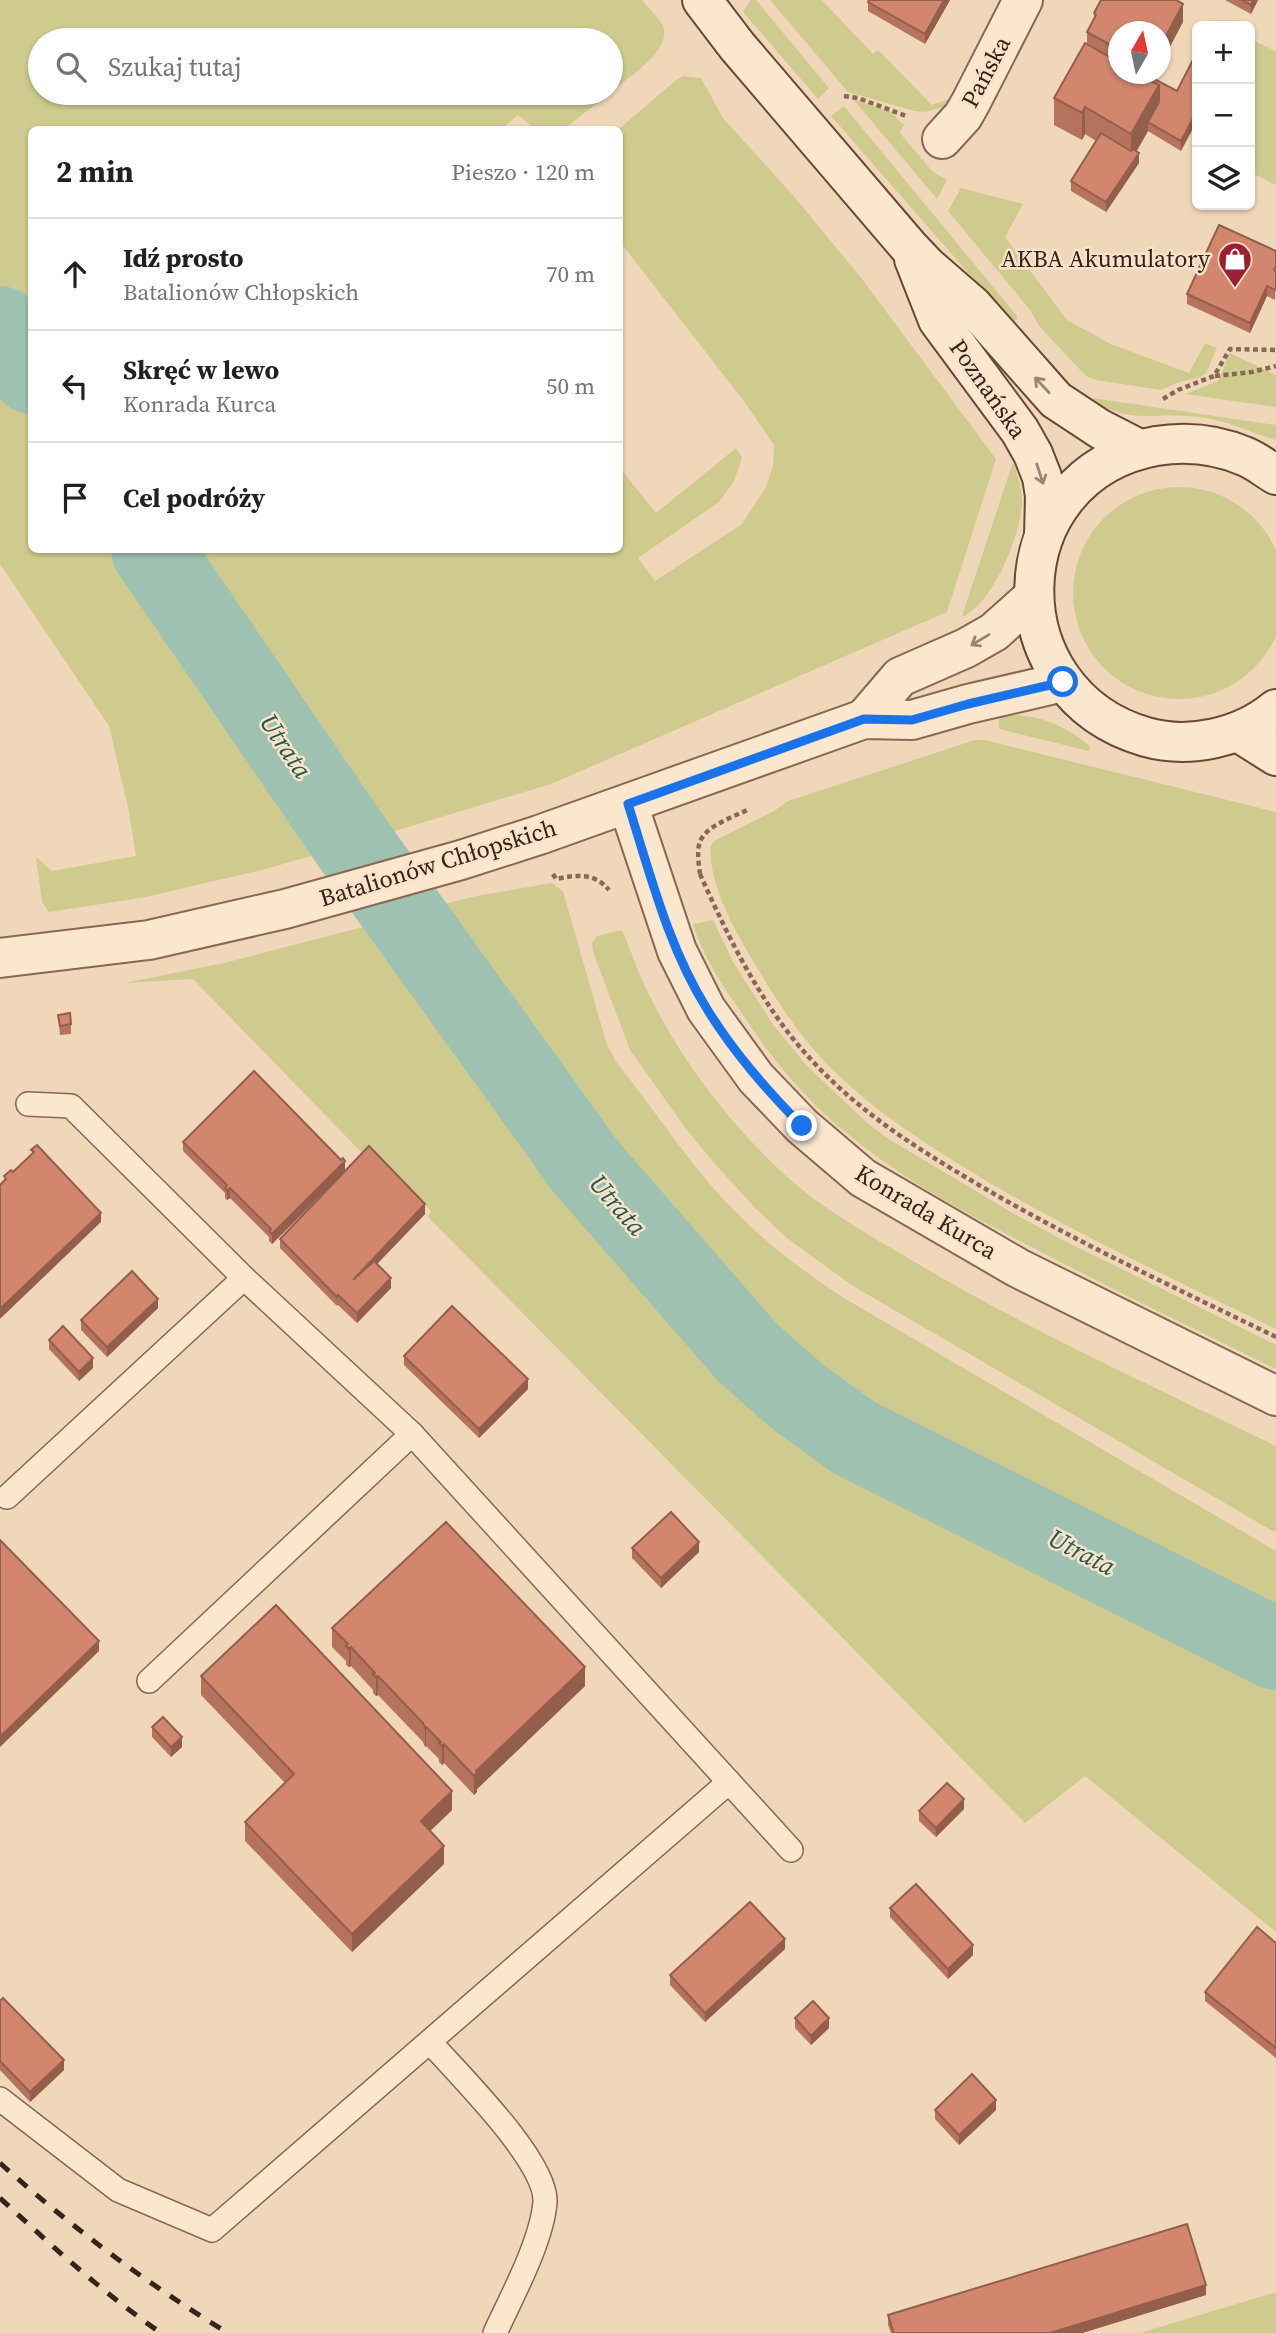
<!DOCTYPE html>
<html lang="pl">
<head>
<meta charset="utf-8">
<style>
	body { margin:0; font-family:"Source Serif 4",serif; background:#f6f6f6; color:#202124 }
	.controls { position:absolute; right:21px; top:21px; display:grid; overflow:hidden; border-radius:10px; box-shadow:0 2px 5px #0004 }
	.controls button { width:63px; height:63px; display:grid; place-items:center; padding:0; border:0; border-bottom:2px solid #e0e0e0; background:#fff; color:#202124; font:35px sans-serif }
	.compass { position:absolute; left:1108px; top:21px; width:63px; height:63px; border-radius:50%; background:#fff; box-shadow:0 2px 5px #0004; rotate:9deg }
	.stop { position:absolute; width:21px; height:21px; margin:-16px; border:5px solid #1a73e8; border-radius:50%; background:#fff }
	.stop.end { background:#1a73e8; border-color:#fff; box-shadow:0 2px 7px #0008 }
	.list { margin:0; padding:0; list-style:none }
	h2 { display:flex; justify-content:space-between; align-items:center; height:91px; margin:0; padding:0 28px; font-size:30px }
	h2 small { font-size:23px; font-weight:400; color:#757577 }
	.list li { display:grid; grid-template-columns:46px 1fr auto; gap:21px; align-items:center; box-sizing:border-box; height:112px; padding:0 28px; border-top:2px solid #e0e0e0 }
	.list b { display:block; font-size:26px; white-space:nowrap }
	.list p { margin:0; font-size:23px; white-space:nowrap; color:#757577 }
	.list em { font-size:23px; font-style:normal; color:#757577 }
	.icon { flex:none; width:38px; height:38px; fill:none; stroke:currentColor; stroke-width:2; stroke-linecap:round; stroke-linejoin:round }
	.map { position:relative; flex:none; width:1276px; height:2333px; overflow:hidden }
	.search { position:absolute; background:#fff; box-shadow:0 2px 5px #0004; left:28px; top:28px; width:595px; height:77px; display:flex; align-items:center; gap:18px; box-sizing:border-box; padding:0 24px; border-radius:38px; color:#757577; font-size:26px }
	.panel { position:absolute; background:#fff; box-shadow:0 2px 5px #0004; left:28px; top:126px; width:595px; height:427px; border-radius:10px }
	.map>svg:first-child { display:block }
	.green { fill:#cfcb8e }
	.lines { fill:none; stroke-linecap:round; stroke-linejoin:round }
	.river { stroke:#9fc1b1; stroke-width:82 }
	.service-casing { stroke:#886753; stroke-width:26 }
	.minor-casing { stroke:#886753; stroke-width:42 }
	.tertiary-casing { stroke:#886753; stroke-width:42 }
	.secondary-casing { stroke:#6a4837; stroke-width:42 }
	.path { stroke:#886753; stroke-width:4.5; stroke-dasharray:5 3.5; stroke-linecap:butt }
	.service { stroke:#fbe6ce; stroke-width:23 }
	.minor { stroke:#fbe6ce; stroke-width:38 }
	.tertiary { stroke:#fbe6ce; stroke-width:38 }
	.secondary { stroke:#fbe6ce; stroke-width:38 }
	.rail { stroke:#36231a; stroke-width:5; stroke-dasharray:12 12; stroke-linecap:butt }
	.wall { fill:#b5735e }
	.shaded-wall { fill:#935e4c }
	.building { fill:#d2866d; stroke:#935e4c; stroke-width:2 }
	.oneway { stroke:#988474 }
	.route { stroke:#1a73e8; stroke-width:9 }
	.labels { text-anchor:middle; stroke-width:5; stroke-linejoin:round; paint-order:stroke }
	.street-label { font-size:24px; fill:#36231a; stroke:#f8e3ca }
	.poi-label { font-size:24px; fill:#36231a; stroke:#f8e3ca; text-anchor:end }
	.water-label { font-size:26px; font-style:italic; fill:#28574c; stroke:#f8e3ca }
</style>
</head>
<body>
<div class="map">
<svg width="1276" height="2333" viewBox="0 0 1276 2333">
	<rect width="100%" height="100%" fill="#f1d7ba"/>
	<!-- green -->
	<g class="green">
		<path d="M 0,0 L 642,0 C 648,8 659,17 663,26 C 673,50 626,79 611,92 L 611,40 L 40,40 L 40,93 L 610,93 L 564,129 L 535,129 L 518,115 L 500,130 L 32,130 L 31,350 L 0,304 Z"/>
		<polygon points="751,0 756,0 829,88 818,99 743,12"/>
		<polygon points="770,0 822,0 873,54 878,50 932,105 955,97 950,105 925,112 914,111 848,92"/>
		<polygon points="1250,39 1276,51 1276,185 1250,172"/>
		<polygon points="683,76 701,78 723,118 792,194 862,279 996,459 947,612 551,784 375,837 171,550 620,550 620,468 656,513 736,448 742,458 734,481 719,502 638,558 655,581 742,524 766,487 773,466 774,445 743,400 620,242 619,129 676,80"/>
		<polygon points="853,99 891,112 904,125 900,133 932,171 947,180 937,199"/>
		<polygon points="844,106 1017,316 1017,319 1012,323 831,116"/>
		<polygon points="961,188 1023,204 1005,237 1067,320 1111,344 1189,373 1205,343 1217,348 1206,373 1201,377 1176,383 1161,390 1096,380 1086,376 1039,326 1031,311 948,211"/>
		<polygon points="1230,353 1276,375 1276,407 1185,394 1218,381"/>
		<polygon points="0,362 31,408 32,550 129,550 335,849 266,869 146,897 49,912 42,902 36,857 52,871 136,856 128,807 109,726 0,564"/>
		<path d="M 1093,398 L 1276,425 L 1276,440 C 1249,432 1226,420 1198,417 C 1154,411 1136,426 1093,401 Z"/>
		<path d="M 1013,462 C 1017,474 1022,487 1022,500 C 1022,530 1001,579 982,601 C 977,607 971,611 965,616 L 962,616 Z"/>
		<circle cx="1179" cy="593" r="106"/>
		<path d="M 999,715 C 1035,713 1062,723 1090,746 L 1089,751 L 999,729 Z"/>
		<path d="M 975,740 L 985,740 L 1276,812 L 1276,1329 C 1179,1282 1081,1236 988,1182 C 929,1146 875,1113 826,1063 C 799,1035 778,1003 758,969 C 740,940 721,907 713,873 C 711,865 711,855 710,847 L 714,841 L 774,811 L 788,801 Z"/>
		<path d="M 552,883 L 563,891 L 607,1045 L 617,1063 C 655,1110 688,1163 731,1207 C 765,1243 803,1271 844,1298 L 1276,1551 L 1276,1628 L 888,1435 C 860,1418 830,1401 804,1380 C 767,1350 735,1314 703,1278 C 605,1170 523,1053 437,935 L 449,929 L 446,922 L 436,928 L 425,909 L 476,896 Z"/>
		<path d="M 713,920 L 733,962 L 774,1026 L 807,1066 L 865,1121 L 887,1138 L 1016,1215 L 1065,1241 L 1276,1345 L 1276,1369 C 1198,1331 1120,1293 1043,1253 C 977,1219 907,1183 849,1135 C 806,1101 771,1058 741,1012 C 722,985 703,957 693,924 Z"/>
		<polygon points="386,921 599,1216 714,1347 766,1392 834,1443 924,1497 1276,1669 1276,1932 1085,1776 1025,1823 428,1217 431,1211 371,1148 362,1153 193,979 124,983 224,963"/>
		<path d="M 622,930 C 630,948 636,967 644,984 C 677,1056 728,1122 785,1175 C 821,1208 866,1233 908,1258 C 1026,1329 1152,1386 1276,1446 L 1276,1533 L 853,1286 L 788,1239 L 755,1208 L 716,1165 L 686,1129 L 630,1050 L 593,952 L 592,943 L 597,936 Z"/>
		<polygon points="1276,2292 1276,2333 1140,2333"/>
	</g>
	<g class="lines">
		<!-- river -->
		<g class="river">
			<polyline points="0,327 32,373"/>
			<polyline points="152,550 351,841 586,1167 748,1353 798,1397 855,1438 1276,1649"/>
		</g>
		<!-- service casing -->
		<g class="service-casing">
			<g id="service">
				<polyline points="244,1278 412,1434 791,1850"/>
				<polyline points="7,1497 244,1278 71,1106 28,1104"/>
				<polyline points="149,1681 412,1434"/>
				<path d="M 430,2042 C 458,2074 547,2161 545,2202 C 542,2241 512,2296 495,2333"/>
				<polyline points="0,2099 118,2190 212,2230 729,1782"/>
			</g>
		</g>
		<!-- minor casing -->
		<g class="minor-casing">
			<g id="minor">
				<polyline points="942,139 963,116 971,102 1023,0"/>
				<polyline points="628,804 677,951 706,1009 756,1078 802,1126 863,1178 1018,1268 1276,1396"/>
			</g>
		</g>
		<!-- tertiary casing -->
		<g class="tertiary-casing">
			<g id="tertiary">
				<polyline points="864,719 900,677 966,648 994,632 1033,597"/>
				<polyline points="0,958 149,940 285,909 461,860 539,835 864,719 912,720 968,704 1063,682"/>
			</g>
		</g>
		<!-- secondary casing -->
		<g class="secondary-casing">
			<g id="secondary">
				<polyline points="702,0 737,46 909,247 927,266 972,305 1056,400 1100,429 1139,449"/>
				<polyline points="914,259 938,320 1020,431 1033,454 1042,477 1045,496 1044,536"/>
				<path d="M 1276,475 C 1266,469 1255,460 1244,456 C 1216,444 1186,441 1156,446 C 998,475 993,693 1146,737 C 1189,749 1241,738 1276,709"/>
				<polyline points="1238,732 1276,756"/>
			</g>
		</g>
		<!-- path -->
		<g class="path">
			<polyline points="844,96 858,98 906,116"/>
			<polyline points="1215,376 1252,372 1276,366"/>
			<polyline points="1163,399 1178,390 1214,376 1230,349 1276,350"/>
			<path d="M 553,874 L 556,879 C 576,875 594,872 609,890"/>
			<path d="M 700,874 C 725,930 752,986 790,1035 C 845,1104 909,1144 984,1188 C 1078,1243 1178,1289 1276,1337"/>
			<path d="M 700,874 C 699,865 697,854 699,845 C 703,826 734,817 749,809"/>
		</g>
		<!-- service -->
		<use href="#service" class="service"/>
		<!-- minor -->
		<use href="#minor" class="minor"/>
		<!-- tertiary -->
		<use href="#tertiary" class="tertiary"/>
		<!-- secondary -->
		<use href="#secondary" class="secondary"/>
		<!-- rail -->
		<g class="rail">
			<path d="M 0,2163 C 71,2227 146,2283 228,2333"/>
			<path d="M 0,2198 C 52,2246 103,2293 161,2333"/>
		</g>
	</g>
	<!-- wall -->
	<g class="wall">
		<polygon points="950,0 925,44 868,11 868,2"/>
		<polygon points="1225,0 1258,0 1251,14"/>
		<polygon points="1094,13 1183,22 1118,32 1118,74 1157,74 1154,79 1177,91 1197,52 1181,151 1148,131 1136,152 1139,163 1106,212 1071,191 1071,181 1096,141 1085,134 1082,140 1054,125 1054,98 1087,44 1087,32 1094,19"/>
		<polygon points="1276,251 1275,300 1267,296 1250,333 1187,304 1187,294"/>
		<polygon points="58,1015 71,1024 71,1034 60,1035"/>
		<polygon points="183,1142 345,1171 272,1244 269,1241 269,1237 230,1198 227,1200 225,1198 225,1193 183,1151"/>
		<polygon points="425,1214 377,1264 391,1288 357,1323 338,1305 337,1306 280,1248 280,1239"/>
		<polygon points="158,1308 107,1357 81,1330 81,1320"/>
		<polygon points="49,1340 93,1368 79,1381 49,1349"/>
		<polygon points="404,1356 528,1389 479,1438 404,1365"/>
		<polygon points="632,1548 699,1552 661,1588 632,1558"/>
		<polygon points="332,1628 585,1686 477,1789 477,1792 474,1795 444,1763 442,1765 439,1762 439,1759 426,1746 425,1747 423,1742 378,1695 376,1696 373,1693 373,1690 351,1666 349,1667 346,1665 346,1661 332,1647"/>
		<polygon points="201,1676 452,1810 430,1831 444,1864 352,1952 245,1841 245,1822 285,1783 201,1695"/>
		<polygon points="152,1727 182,1747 171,1757 152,1737"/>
		<polygon points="964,1809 936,1837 919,1821 919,1811"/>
		<polygon points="890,1908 973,1955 948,1979 890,1917"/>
		<polygon points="1276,1943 1276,2058 1205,2001 1205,1992"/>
		<polygon points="785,1949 705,2022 670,1985 670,1975"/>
		<polygon points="0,2001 64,2070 30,2102 0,2070"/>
		<polygon points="795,2018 829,2028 811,2045 795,2028"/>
		<polygon points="935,2110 996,2110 959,2145 935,2119"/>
		<polygon points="1206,2295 1082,2333 891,2333 888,2325 888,2315"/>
	</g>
	<!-- shaded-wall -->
	<g class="shaded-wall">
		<polygon points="944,0 950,0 925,44 925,34"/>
		<polygon points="1253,0 1258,0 1251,14 1251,5"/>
		<polygon points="1183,4 1183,22 1160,66 1160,47"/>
		<polygon points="1151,74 1157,74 1151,85"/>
		<polygon points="1159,85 1159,112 1148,122 1148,131 1131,161 1131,134"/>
		<polygon points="1085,107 1085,134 1082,140 1082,113"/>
		<polygon points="1197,111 1197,121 1181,151 1181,141"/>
		<polygon points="1139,153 1139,163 1106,212 1106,202"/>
		<polygon points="1267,286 1267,296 1250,333 1250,323"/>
		<polygon points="345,1161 345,1171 272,1244 272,1234"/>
		<polygon points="230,1188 230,1198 227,1200 227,1191"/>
		<polygon points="425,1204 425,1214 353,1289 353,1280"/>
		<polygon points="101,1213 101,1222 0,1319 0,1309"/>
		<polygon points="391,1278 391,1288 357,1323 357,1313"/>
		<polygon points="158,1299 158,1308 107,1357 107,1347"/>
		<polygon points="93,1358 93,1368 79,1381 79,1372"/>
		<polygon points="528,1379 528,1389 479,1438 479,1429"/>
		<polygon points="699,1542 699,1552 661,1588 661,1578"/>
		<polygon points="99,1641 99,1651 0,1747 0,1737"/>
		<polygon points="351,1647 351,1666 349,1667 349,1649"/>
		<polygon points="585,1667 585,1686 477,1789 477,1792 474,1795 474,1776 476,1771"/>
		<polygon points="378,1676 378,1695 376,1696 376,1677"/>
		<polygon points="426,1727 426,1746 425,1747 425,1728"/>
		<polygon points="182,1737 182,1747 171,1757 171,1747"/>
		<polygon points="444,1744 444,1763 442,1765 442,1746"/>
		<polygon points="452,1791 452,1810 421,1840 421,1821"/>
		<polygon points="964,1799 964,1809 936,1837 936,1828"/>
		<polygon points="444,1846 444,1864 352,1952 352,1934"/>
		<polygon points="785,1939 785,1949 705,2022 705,2013"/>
		<polygon points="973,1945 973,1955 948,1979 948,1969"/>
		<polygon points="829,2018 829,2028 811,2045 811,2036"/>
		<polygon points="64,2060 64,2070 30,2102 30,2092"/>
		<polygon points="996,2100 996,2110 959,2145 959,2135"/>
		<polygon points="1206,2285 1206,2295 1082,2333 1050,2333"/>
	</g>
	<!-- building -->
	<g class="building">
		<polygon points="869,0 944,0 925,34 868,2"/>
		<polygon points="1101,0 1176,0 1183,4 1160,47 1160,32 1118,32 1118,49 1087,32 1096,15 1094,13"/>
		<polygon points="1242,0 1253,0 1251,5"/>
		<polygon points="1085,43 1118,62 1118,74 1139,74 1159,85 1131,134 1085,107 1082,113 1054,98"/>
		<polygon points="1197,52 1197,111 1181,141 1148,122 1159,102 1159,85 1144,76 1145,74 1177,91"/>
		<polygon points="1101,133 1131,151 1133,149 1139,153 1106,202 1071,181"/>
		<polygon points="1219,225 1276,251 1276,266 1274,270 1276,271 1276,288 1275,290 1267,286 1250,323 1187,294"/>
		<polygon points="70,1013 71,1024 60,1026 58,1015"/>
		<polygon points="254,1071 341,1160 343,1158 345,1161 272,1234 269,1231 271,1229 230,1188 227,1191 225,1188 227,1185 183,1142"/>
		<polygon points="37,1145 101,1213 0,1309 0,1185 6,1179 4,1176 11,1170 13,1172 34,1152 31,1150"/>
		<polygon points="369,1146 425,1204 353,1280 374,1261 391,1278 357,1313 338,1295 337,1297 280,1239"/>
		<polygon points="132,1271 158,1299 107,1347 81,1320"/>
		<polygon points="452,1306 528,1379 479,1429 404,1356"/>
		<polygon points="63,1326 93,1358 79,1372 49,1340"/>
		<polygon points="671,1512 699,1542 661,1578 632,1548"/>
		<polygon points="446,1522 585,1667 476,1771 477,1773 474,1776 444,1744 442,1746 439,1743 441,1742 426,1727 425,1728 423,1723 378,1676 376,1677 373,1674 375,1673 351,1647 349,1649 346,1646 348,1644 332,1628"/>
		<polygon points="0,1540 99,1641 0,1737"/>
		<polygon points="276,1605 452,1791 421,1821 444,1846 352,1934 245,1822 294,1774 201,1676"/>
		<polygon points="163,1717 182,1737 171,1747 152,1727"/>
		<polygon points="947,1783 964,1799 936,1828 919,1811"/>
		<polygon points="916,1884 973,1945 948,1969 890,1908"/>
		<polygon points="750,1902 785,1939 705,2013 670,1975"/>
		<polygon points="1257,1927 1276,1943 1276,2048 1205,1992"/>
		<polygon points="3,1998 64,2060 30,2092 0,2061 0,2001"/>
		<polygon points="813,2001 829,2018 811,2036 795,2018"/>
		<polygon points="972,2074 996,2100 959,2135 935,2110"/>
		<polygon points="1187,2224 1206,2285 1050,2333 894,2333 888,2315"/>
	</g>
	<!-- one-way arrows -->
	<defs><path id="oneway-shaft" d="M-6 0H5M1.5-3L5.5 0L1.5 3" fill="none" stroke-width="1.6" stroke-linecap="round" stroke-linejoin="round" transform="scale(1.75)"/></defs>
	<g class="oneway">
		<use href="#oneway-shaft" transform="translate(1042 385) rotate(-133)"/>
		<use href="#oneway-shaft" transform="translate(1040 474) rotate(72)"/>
		<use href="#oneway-shaft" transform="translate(980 640) rotate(149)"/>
	</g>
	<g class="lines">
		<!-- route -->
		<path class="route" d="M 802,1126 C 767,1090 734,1053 707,1009 C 668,947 650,873 628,804 L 864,719 L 912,720 L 968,704 L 1063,682"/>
	</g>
	<!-- icons -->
	<defs>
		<g id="shop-pin" transform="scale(1.75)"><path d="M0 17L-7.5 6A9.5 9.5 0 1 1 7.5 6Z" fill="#9b2035" stroke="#f8e3ca"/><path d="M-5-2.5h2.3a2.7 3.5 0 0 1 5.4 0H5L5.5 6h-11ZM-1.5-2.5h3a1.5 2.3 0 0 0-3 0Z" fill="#fff"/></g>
	</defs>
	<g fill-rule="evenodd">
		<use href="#shop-pin" x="1235" y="259"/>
	</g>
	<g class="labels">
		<!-- street labels -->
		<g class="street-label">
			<text transform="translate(986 72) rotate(-62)" y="8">Pańska</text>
			<text transform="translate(988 389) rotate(55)" y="8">Poznańska</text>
			<text transform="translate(438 863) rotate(-17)" y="8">Batalionów Chłopskich</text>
			<text transform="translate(926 1212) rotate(31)" y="8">Konrada Kurca</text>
		</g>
		<!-- poi labels -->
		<g class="poi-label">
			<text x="1210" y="267">AKBA Akumulatory</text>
		</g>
		<!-- water labels -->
		<g class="water-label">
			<text transform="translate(286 746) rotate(56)" y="9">Utrata</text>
			<text transform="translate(618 1205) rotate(49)" y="9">Utrata</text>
			<text transform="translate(1082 1552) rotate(27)" y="9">Utrata</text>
		</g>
	</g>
</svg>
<div class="controls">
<button>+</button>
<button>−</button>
<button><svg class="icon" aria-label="layers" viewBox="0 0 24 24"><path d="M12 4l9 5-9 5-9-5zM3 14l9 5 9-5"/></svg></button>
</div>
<svg class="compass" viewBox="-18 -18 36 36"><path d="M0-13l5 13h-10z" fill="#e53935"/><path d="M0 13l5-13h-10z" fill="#757577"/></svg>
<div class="stop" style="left:1063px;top:682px"></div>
<div class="stop end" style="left:802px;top:1126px"></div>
<div class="search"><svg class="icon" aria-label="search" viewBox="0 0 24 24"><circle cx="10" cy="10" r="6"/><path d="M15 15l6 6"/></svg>Szukaj tutaj</div>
<section class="panel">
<h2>2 min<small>Pieszo · 120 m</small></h2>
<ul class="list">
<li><svg class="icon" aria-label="ahead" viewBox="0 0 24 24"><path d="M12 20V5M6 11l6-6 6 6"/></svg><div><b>Idź prosto</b><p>Batalionów Chłopskich</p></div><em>70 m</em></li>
<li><svg class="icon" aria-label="left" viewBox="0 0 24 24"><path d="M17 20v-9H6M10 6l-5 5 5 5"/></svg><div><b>Skręć w lewo</b><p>Konrada Kurca</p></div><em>50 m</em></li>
<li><svg class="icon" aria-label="arrive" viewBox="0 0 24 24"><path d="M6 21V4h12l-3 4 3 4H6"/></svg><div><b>Cel podróży</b></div></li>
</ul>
</section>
</div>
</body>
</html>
